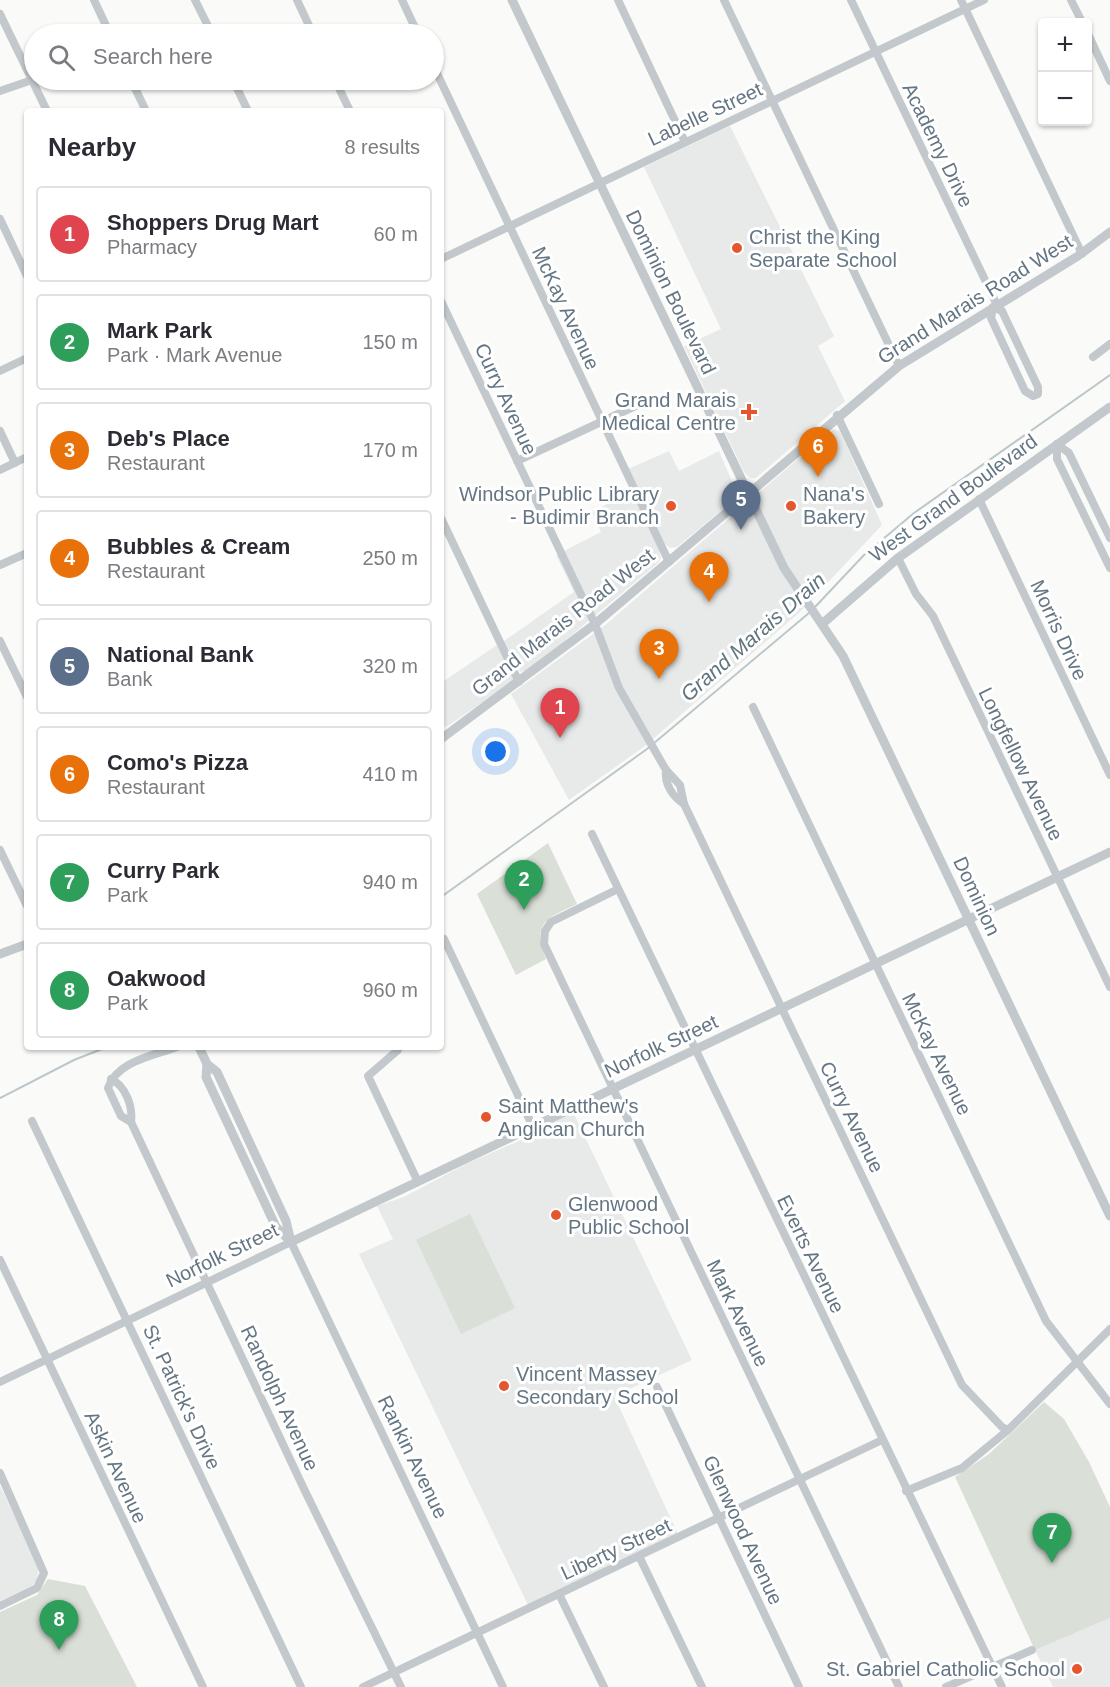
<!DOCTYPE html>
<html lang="en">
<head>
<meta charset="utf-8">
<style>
	body { margin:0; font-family:Helvetica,sans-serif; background:#f7f7f7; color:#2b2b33 }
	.controls { position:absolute; right:18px; top:18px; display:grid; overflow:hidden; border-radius:6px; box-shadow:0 2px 4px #0004 }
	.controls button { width:54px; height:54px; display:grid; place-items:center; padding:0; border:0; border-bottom:2px solid #e1e1e2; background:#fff; color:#2b2b33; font:30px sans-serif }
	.you { position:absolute; left:496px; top:752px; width:21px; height:21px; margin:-15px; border:4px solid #fff; border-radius:50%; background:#1a73e8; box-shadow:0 0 0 9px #1a73e833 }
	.badge { display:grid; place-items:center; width:39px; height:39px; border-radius:50%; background:#2563eb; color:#fff; font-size:20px; font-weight:700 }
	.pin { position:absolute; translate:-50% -50px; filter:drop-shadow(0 2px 3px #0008) }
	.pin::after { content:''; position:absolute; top:32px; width:21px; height:18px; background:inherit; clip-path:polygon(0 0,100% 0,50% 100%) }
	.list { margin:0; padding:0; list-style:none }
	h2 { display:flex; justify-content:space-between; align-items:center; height:78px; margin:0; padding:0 24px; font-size:26px }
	h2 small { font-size:20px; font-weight:400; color:#7c7c81 }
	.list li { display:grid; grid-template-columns:39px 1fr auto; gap:18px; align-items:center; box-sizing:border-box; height:96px; margin:0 12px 12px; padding:0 12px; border:2px solid #e1e1e2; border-radius:6px }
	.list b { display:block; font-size:22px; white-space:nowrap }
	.list p { margin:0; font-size:20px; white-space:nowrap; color:#7c7c81 }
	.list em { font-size:20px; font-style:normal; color:#7c7c81 }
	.icon { flex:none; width:33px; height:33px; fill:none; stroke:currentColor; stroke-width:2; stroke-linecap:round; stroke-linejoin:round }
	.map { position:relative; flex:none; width:1110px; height:1687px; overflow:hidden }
	.search { position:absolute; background:#fff; box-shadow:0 2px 4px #0004; left:24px; top:24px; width:420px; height:66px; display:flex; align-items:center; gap:15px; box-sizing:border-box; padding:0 21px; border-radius:33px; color:#7c7c81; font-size:22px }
	.panel { position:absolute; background:#fff; box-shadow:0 2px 4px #0004; left:24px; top:108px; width:420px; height:942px; border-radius:6px }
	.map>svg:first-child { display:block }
	.built { fill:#e8e9e9 }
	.green { fill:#dadfd7 }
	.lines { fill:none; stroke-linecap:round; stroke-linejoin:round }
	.stream { stroke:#bbc7cb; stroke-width:2 }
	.minor { stroke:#c3c8cc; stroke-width:8 }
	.tertiary { stroke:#c3c8cc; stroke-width:9 }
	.poi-dot { fill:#e4572e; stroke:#fff; stroke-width:2 }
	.labels { text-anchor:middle; stroke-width:6; stroke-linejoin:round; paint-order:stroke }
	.street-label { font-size:20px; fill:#657683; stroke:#fff }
	.poi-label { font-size:20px; fill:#657683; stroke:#fff; text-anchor:start }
	.water-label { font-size:21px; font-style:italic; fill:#60757c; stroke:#fff }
</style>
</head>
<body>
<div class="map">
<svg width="1110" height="1687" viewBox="0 0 1110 1687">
	<rect width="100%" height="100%" fill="#fafaf8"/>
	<!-- built -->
	<g class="built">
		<polygon points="730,126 834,336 818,346 845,401 756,478 750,478 744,472 684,346 721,329 644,167"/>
		<polygon points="833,429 840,431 882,525 800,612 645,746 569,800 511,694 604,626"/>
		<polygon points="669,451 679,471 719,451 738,496 677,547 670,548 664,543 628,469"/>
		<polygon points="631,491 659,550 661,558 658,563 531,669 521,672 515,667 504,641 574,592 556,555 601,532 592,512"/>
		<polygon points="497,645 515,680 446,727 441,723 441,683"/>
		<polygon points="573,1112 692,1360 614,1396 678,1534 528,1605 359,1254 393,1239 377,1206 404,1197 466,1164 535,1134 544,1126"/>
		<polygon points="0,1486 39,1566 37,1580 32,1586 0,1601"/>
		<polygon points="1110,1618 1110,1687 1053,1687 1035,1650"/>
	</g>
	<!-- green -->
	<g class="green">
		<path d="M 548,843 L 577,904 C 547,918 531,923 546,959 L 516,975 L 477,894 Z"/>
		<polygon points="470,1214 515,1308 461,1334 416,1240"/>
		<polygon points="1044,1402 1064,1419 1089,1462 1110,1507 1110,1618 1035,1650 955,1477 989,1454"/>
		<polygon points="48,1579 85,1586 137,1687 0,1687 0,1612 37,1595"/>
	</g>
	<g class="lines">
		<!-- stream -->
		<g class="stream">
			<polyline points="815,607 864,555 914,513 1110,375"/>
			<polyline points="441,897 647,749 809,613"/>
			<polyline points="0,1098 74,1060 107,1047"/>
		</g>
		<!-- minor -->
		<g class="minor">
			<polyline points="94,0 110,34"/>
			<polyline points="195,0 212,34"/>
			<polyline points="297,0 313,34"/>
			<polyline points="402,0 418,34"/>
			<polyline points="618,0 685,142"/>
			<polyline points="724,0 899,366"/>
			<polyline points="851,0 997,305"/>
			<polyline points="961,0 1082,254"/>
			<polyline points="1071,0 1082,22"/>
			<polyline points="0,14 47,111"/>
			<polyline points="1088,34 1110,81"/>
			<polyline points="434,67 669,562"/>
			<polyline points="131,80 146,111"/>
			<polyline points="233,80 248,111"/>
			<polyline points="335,80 350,111"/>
			<polyline points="0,91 32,80"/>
			<polyline points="0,219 27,276"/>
			<polyline points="441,259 984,0"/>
			<polyline points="441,301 595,624 619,688 666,770 680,785 684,804 962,1385 1002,1427 1008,1430"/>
			<polygon points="993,307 1002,311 1038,387 1038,394 1033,396 1025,391 991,318"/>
			<polyline points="1093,357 1110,344"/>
			<polyline points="0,371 27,358"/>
			<polyline points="837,415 879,504"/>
			<polyline points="0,431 15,463"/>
			<polyline points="1057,444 1057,459 1110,568"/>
			<polyline points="1057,444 1069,453 1110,538"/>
			<polyline points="517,461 644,402"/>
			<polyline points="0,470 27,457"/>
			<polyline points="979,499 1110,775"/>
			<polyline points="441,518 519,682"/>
			<polyline points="898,558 916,594 933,616 1110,987"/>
			<polyline points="0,565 27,553"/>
			<polyline points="0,641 27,697"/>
			<polyline points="753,707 1046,1321 1110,1404"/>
			<path d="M 666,770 C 664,784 673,797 684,804"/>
			<polyline points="592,834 1002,1687"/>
			<polyline points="0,850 27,906"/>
			<polyline points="618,889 551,922 545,931 544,944 899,1687"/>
			<polyline points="444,939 533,1127"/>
			<polyline points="397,1047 398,1050 368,1076 418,1182"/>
			<path d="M 111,1079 C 126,1086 133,1107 131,1122 L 304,1489 L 401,1687"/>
			<polyline points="32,1121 301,1687"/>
			<path d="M 131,1122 L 121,1116 L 108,1088 C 117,1061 153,1056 177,1047"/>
			<polyline points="0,1260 203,1687"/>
			<polyline points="0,1382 291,1242 503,1687"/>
			<polyline points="657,1387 799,1687"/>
			<polyline points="0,1473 44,1573 37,1588 0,1606"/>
			<polyline points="906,1491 962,1468 1008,1430 1110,1329"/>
			<polyline points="639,1556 702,1687"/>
			<polyline points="559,1594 604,1687"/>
			<polyline points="363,1687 882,1440"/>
			<polyline points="946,1687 1032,1650"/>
		</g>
		<!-- tertiary -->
		<g class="tertiary">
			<polyline points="512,0 784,568 843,656 1110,1216"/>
			<polyline points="822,624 898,558 1110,407"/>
			<polyline points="441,739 595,624 899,366 1078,256 1110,232"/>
			<polyline points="0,954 27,944"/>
			<polyline points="199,1047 207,1064 217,1072 286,1221 291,1242"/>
			<polyline points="207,1064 206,1077 276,1227 291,1242"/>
			<polyline points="291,1242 1110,852"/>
		</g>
	</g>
	<!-- markers -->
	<g class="poi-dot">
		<circle cx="737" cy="248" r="6"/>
		<path d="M746 403h6v6h6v6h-6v6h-6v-6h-6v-6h6z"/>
		<circle cx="671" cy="506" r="6"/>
		<circle cx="791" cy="506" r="6"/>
		<circle cx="486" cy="1117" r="6"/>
		<circle cx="556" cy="1215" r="6"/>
		<circle cx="504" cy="1386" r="6"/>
		<circle cx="1077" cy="1669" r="6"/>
	</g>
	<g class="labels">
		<!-- street labels -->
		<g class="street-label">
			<text transform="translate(705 114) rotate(-25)" y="7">Labelle Street</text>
			<text transform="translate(938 145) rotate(64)" y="7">Academy Drive</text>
			<text transform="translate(671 292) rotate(64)" y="7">Dominion Boulevard</text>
			<text transform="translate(975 299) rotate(-32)" y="7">Grand Marais Road West</text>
			<text transform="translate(566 308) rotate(65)" y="7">McKay Avenue</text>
			<text transform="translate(506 399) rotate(65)" y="7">Curry Avenue</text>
			<text transform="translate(953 498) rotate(-36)" y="7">West Grand Boulevard</text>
			<text transform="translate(563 622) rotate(-38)" y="7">Grand Marais Road West</text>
			<text transform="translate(1059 630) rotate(65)" y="7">Morris Drive</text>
			<text transform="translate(1021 764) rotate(64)" y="7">Longfellow Avenue</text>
			<text transform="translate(977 896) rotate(65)" y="7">Dominion</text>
			<text transform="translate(661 1046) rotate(-25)" y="7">Norfolk Street</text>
			<text transform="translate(937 1054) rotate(64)" y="7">McKay Avenue</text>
			<text transform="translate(852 1117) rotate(64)" y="7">Curry Avenue</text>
			<text transform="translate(811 1254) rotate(64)" y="7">Everts Avenue</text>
			<text transform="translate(222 1255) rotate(-26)" y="7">Norfolk Street</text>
			<text transform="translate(738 1313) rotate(64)" y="7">Mark Avenue</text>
			<text transform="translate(182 1397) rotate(65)" y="7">St. Patrick's Drive</text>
			<text transform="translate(280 1398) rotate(65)" y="7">Randolph Avenue</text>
			<text transform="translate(413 1457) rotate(64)" y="7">Rankin Avenue</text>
			<text transform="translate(116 1467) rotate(65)" y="7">Askin Avenue</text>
			<text transform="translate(743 1530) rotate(65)" y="7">Glenwood Avenue</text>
			<text transform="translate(616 1549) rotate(-25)" y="7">Liberty Street</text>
		</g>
		<!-- poi labels -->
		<g class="poi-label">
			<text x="749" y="244">Christ the King<tspan x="749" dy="23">Separate School</tspan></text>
			<text x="736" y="407" text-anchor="end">Grand Marais<tspan x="736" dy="23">Medical Centre</tspan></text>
			<text x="659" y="501" text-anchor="end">Windsor Public Library<tspan x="659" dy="23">- Budimir Branch</tspan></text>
			<text x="803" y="501">Nana's<tspan x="803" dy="23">Bakery</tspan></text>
			<text x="498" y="1113">Saint Matthew's<tspan x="498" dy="23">Anglican Church</tspan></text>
			<text x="568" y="1211">Glenwood<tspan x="568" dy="23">Public School</tspan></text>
			<text x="516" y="1381">Vincent Massey<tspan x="516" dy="23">Secondary School</tspan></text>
			<text x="1065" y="1676" text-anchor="end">St. Gabriel Catholic School</text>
		</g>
		<!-- water labels -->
		<g class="water-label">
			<text transform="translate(753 637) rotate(-41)" y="7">Grand Marais Drain</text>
		</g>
	</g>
</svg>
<div class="controls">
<button>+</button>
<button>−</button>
</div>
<div class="you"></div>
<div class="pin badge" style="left:560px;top:738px;background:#e0444e">1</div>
<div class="pin badge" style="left:524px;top:910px;background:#2e9e5b">2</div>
<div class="pin badge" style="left:659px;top:679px;background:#e8710a">3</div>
<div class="pin badge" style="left:709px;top:602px;background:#e8710a">4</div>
<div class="pin badge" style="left:741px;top:530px;background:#5c6f8a">5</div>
<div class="pin badge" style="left:818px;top:477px;background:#e8710a">6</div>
<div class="pin badge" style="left:1052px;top:1563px;background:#2e9e5b">7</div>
<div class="pin badge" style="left:59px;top:1650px;background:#2e9e5b">8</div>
<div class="search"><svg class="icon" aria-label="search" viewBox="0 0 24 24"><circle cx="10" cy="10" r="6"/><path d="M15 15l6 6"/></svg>Search here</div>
<section class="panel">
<h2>Nearby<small>8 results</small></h2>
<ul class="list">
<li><span class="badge" style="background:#e0444e">1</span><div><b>Shoppers Drug Mart</b><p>Pharmacy</p></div><em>60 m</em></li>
<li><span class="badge" style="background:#2e9e5b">2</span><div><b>Mark Park</b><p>Park · Mark Avenue</p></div><em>150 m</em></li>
<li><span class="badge" style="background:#e8710a">3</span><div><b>Deb's Place</b><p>Restaurant</p></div><em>170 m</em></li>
<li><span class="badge" style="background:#e8710a">4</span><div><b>Bubbles &amp; Cream</b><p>Restaurant</p></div><em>250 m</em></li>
<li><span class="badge" style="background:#5c6f8a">5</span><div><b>National Bank</b><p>Bank</p></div><em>320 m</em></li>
<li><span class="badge" style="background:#e8710a">6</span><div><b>Como's Pizza</b><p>Restaurant</p></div><em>410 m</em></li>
<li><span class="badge" style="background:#2e9e5b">7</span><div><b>Curry Park</b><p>Park</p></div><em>940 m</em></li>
<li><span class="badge" style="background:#2e9e5b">8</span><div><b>Oakwood</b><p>Park</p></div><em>960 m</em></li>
</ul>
</section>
</div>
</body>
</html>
